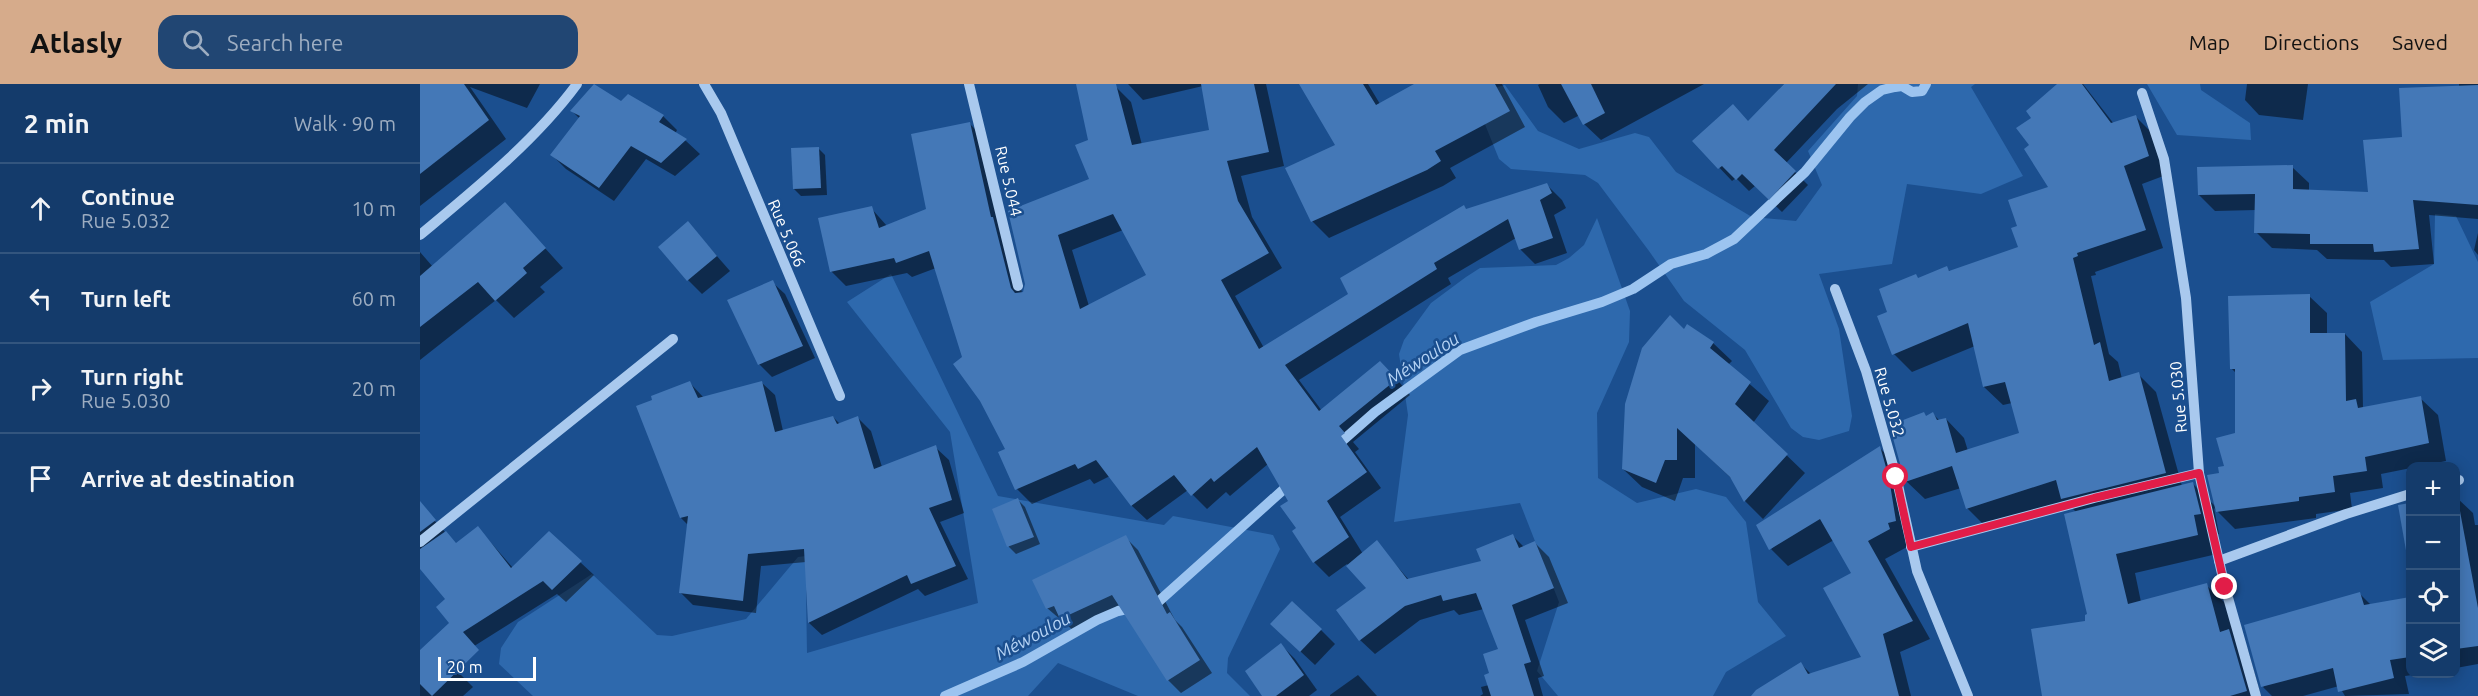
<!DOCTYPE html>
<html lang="en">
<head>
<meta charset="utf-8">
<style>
	body { margin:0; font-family:Ubuntu,sans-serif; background:#214673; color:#f1f3f6 }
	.controls { position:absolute; right:18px; bottom:18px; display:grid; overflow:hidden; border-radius:12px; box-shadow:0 3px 15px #0003 }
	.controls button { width:54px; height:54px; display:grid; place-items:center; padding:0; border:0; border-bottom:2px solid #33557e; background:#143b6b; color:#f1f3f6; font:30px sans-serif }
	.scale { position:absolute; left:18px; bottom:15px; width:98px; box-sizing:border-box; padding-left:6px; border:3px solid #fff; border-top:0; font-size:16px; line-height:21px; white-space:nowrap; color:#fff; -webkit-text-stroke:4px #1b4f8f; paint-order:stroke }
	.stop { position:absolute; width:18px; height:18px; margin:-14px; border:4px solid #e11d48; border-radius:50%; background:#fff }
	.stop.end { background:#e11d48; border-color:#fff; box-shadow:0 2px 6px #0008 }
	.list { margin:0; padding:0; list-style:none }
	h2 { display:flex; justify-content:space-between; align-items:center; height:78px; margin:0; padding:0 24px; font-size:26px }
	h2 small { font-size:20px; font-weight:400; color:#9dadc1 }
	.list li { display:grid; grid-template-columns:39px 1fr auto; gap:18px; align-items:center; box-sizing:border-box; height:90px; padding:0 24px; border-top:2px solid #33557e }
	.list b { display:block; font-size:22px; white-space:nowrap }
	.list p { margin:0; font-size:20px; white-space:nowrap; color:#9dadc1 }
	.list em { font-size:20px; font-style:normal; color:#9dadc1 }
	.icon { flex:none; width:33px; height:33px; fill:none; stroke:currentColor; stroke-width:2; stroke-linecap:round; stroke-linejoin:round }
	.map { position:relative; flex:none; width:2058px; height:612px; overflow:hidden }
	header { display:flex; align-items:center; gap:36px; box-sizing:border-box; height:84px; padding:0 30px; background:#d6ab8b; color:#111 }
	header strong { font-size:28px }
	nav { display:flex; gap:33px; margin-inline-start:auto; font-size:21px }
	.search { width:420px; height:54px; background:#214673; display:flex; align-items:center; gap:15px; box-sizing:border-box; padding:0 21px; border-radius:18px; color:#9dadc1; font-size:22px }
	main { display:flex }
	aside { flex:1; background:#143b6b }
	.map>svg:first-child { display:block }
	.green { fill:#2e69ad }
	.shadow { fill:#0007; fill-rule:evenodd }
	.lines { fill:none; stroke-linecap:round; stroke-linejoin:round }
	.stream { stroke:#9cc4f0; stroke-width:10 }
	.building { fill:#4478b7; fill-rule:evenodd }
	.minor { stroke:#a9c9ee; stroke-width:10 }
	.route { stroke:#e11d48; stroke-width:8 }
	.labels { text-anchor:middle; stroke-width:5; stroke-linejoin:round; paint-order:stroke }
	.street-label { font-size:16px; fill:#fff; stroke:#1b4f8f }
	.water-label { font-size:18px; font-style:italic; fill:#b5d3f5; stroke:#1b4f8f }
</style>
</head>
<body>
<header>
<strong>Atlasly</strong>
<div class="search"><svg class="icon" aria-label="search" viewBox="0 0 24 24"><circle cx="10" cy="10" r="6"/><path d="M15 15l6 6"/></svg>Search here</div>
<nav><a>Map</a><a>Directions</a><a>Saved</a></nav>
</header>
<main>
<aside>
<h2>2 min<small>Walk · 90 m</small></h2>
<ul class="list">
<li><svg class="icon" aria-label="ahead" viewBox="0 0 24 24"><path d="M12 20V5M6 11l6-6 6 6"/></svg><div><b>Continue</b><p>Rue 5.032</p></div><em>10 m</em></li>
<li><svg class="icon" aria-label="left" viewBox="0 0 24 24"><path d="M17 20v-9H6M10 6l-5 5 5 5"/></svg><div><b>Turn left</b></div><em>60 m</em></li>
<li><svg class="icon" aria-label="right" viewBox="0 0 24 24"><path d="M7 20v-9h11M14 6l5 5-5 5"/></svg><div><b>Turn right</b><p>Rue 5.030</p></div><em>20 m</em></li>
<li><svg class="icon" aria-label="arrive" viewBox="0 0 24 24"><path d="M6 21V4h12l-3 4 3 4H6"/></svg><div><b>Arrive at destination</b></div></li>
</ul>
</aside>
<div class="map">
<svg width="2058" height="612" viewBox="0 0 2058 612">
	<rect width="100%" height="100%" fill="#1b4f8f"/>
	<!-- green -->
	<g class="green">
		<polygon points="1438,0 1555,0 1551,3 1603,92 1561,110 1487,100 1472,180 1399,190 1419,245 1432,332 1429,347 1399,356 1383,353 1371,344 1325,266 1264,217 1229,167 1178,99 1165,91 1091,85 1079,75 1062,33 1070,5 1085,1 1118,47 1159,65 1215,49 1229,53 1256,88 1332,133 1376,137 1402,101 1388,67 1437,12"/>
		<polygon points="1727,0 1780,0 1781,6 1830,39 1831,56 1757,51"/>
		<polygon points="2015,130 2036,132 2058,178 2058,274 1963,276 1950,218 2014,180"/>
		<polygon points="1177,134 1210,227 1209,258 1177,329 1178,394 1217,419 1276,405 1306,413 1326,438 1338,518 1366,552 1306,588 1293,612 1138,612 1117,587 1139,518 1100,419 974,438 988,331 979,270 984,256 1011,219 1046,193 1060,184 1136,181 1149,174 1164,161"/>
		<polygon points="471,190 578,412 744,441 753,432 853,451 860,465 808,574 807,589 830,612 718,612 638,579 608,612 113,612 79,580 81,564 98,538 172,490 237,551 252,552 326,535 378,473 393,471 386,509 387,569 558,519 530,348 427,218"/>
	</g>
	<!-- shadow -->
	<g class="shadow">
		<polygon points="0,0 120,0 107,24 50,3 86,55 0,122"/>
		<path d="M 708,0 L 846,0 L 864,82 L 821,92 L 832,133 L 862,184 L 815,212 L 844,264 L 930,210 L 1047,126 L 1127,101 L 1142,116 L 1146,124 L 1134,131 L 1147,169 L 1115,180 L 1100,165 L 1096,154 L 1028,194 L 1031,200 L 879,296 L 902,327 L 975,293 L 990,311 L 933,358 L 939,365 L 935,368 L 961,404 L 920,433 L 943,470 L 956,458 L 989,496 L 1063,478 L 1093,452 L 1104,463 L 1115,459 L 1129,473 L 1148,519 L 1105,536 L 1124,592 L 1118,594 L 1123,612 L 1060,612 L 1063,610 L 1061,603 L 1069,601 L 1080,566 L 1064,525 L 1039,531 L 1034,526 L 1000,536 L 955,570 L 940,556 L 948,504 L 927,480 L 909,493 L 894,478 L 878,445 L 870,417 L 848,380 L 810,412 L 806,408 L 787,425 L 768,406 L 727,436 L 712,422 L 690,392 L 674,400 L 670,395 L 612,420 L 597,405 L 580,369 L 587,366 L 544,274 L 516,184 L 492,193 L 487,189 L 426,202 L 411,187 L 451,124 L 467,142 L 508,126 L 550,40 L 565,55 L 603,213 L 607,200 L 671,96 L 669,57 L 696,3 L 711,18 L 722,61 L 790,48 L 783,2 L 723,16 ZM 703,146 L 728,192 L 669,222 L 652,166 Z"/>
		<polygon points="885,0 948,0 960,20 997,0 1082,0 1105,43 1030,84 1036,94 1023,102 909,154 892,137 867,85 917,62"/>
		<polygon points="1120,0 1284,0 1181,56 1164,40 1160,31 1144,39 1128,23 1118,1"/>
		<polygon points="1364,0 1448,0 1417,25 1366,79 1388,101 1362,128 1335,102 1329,107 1316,94 1312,97 1275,58 1329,38"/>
		<polygon points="1640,0 1663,0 1694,40 1715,32 1734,51 1746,91 1722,100 1743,164 1675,188 1676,191 1671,192 1689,270 1698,278 1702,295 1718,290 1736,308 1762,402 1773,400 1796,423 1800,390 1806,383 1817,350 1817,290 1811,284 1889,212 1907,229 1907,250 1925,250 1942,268 1943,325 2000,314 2018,331 2026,377 1961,390 1963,404 1930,409 1932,425 1896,430 1896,434 1815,445 1794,424 1799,450 1793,451 1797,470 1715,489 1721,518 1786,501 1806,520 1828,566 1841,612 1624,612 1669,531 1656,428 1645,417 1566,443 1547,424 1541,404 1505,415 1486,397 1507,333 1513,330 1520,337 1526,335 1544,354 1548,367 1601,350 1592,319 1583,321 1564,303 1555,262 1492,288 1474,270 1469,228 1499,195 1526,184 1531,188 1600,164 1599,143 1630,104 1611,61 1613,34"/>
		<polygon points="1827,0 1888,0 1883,36 1839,31 1825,16"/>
		<polygon points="2039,0 2058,0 2058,135 2009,131 2014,180 1971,183 1964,176 1907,175 1897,166 1852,164 1836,148 1836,126 1795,127 1779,111 1872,83 1889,99 1889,107 1950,110 1983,54 2039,3"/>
		<polygon points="208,12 243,32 257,46 255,50 266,57 280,70 255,92 226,75 194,117 146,85 132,71 160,35 152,27 201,18"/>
		<polygon points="398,64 405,71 407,111 381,112 374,105"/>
		<polygon points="85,120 143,184 120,203 125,208 94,234 76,216 0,276 0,168 13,183"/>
		<polygon points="268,139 310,187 282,210 268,196"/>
		<polygon points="2058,149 2058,171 2054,166"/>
		<polygon points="352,198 365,210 395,274 352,293 339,280"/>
		<polygon points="1264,247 1293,259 1312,277 1308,281 1349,317 1333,339 1385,389 1343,435 1325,417 1312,395 1275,360 1275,394 1263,394 1255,417 1222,403 1203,385"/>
		<polygon points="269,298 284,314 341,298 355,311 363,347 413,333 420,340 438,334 451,347 462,383 515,363 529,376 544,429 520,438 548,495 505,512 498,505 402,551 389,539 386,478 341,482 336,529 273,521 260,508 268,441 261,434"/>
		<polygon points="1460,364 1477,382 1486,413 1493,455 1487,463 1465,475 1510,555 1480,568 1491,612 1334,612 1381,580 1391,590 1443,574 1433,490 1414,456 1368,482 1351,465"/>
		<polygon points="2036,413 2053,429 2055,441 2058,441 2058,580 2036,584"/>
		<polygon points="598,416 605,423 620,460 596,470 589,463 574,426"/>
		<polygon points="0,421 37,461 58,444 93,484 160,478 174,491 146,518 137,510 40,571 27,558 64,507 0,482"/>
		<polygon points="1990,421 1990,481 1980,423"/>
		<polygon points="705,453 718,466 755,536 762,543 792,589 761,609 748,596 703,525 654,547 627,524"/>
		<polygon points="1940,510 1951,521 1990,515 1990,590 2000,590 1985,592 1989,610 1925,612 1919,602 1883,612 1852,612 1843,603"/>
		<polygon points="901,546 915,560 895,581 866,554"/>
		<polygon points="861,561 875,575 897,606 889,612 844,612"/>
		<polygon points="2,566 38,588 53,603 43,612 0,612 0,568"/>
		<polygon points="938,591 957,612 910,612 910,611"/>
	</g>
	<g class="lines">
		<!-- stream -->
		<g class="stream">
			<polyline points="913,365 955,328 1040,266 1116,238 1182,218 1213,205 1251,180 1286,170 1314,155 1385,88 1430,33 1445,18 1462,6 1475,3 1482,2 1492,8 1502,7 1506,0"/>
			<polyline points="525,612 603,578 677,536 698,527 738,518 873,397"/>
		</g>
	</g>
	<!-- building -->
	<g class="building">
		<polygon points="0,0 44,0 69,36 0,90"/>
		<polygon points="174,0 201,17 208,10 244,31 239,38 267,55 241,79 211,62 179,104 130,71 160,32 150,27"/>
		<path d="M 656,0 L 696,0 L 712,61 L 789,46 L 781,0 L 834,0 L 849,68 L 807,77 L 818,117 L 849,169 L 801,196 L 839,265 L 928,210 L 920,194 L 1044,121 L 1046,125 L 1127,99 L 1132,109 L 1120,116 L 1133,154 L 1099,166 L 1088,135 L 1014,179 L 1017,185 L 865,281 L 899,327 L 960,277 L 977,295 L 919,342 L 925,349 L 921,352 L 947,388 L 907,417 L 929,453 L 893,479 L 872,447 L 876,444 L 860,422 L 868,417 L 837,363 L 794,398 L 791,394 L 771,412 L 754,391 L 711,422 L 676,376 L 658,385 L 655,380 L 595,406 L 578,368 L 585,365 L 560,317 L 533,280 L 542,273 L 509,167 L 476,179 L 474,174 L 410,188 L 398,134 L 452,122 L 459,144 L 506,125 L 491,50 L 550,38 L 571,133 L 573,133 L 591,204 L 595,209 L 603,208 L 605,200 L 588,127 L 669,95 L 655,61 L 668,56 ZM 693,130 L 726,191 L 660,225 L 638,151 Z"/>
		<polygon points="879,0 943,0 956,21 994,0 1075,0 1090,27 1015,67 1021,77 1007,86 891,138 865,84 915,61"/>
		<polygon points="1141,0 1171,0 1185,29 1163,41"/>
		<polygon points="1364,0 1416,0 1354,66 1376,87 1349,116 1322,90 1316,96 1302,82 1298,85 1272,57 1313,20 1328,37"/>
		<polygon points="1637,0 1662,0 1691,39 1716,31 1729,72 1704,82 1726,146 1657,169 1658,172 1653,174 1674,261 1680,258 1689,297 1719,288 1746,389 1641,415 1636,396 1546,425 1532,382 1485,398 1473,354 1482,348 1478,338 1504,328 1506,332 1513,328 1517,336 1526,334 1536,369 1599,349 1585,298 1563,303 1548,239 1472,271 1457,232 1467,228 1459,205 1496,190 1498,194 1527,182 1529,187 1598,163 1591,144 1597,142 1588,116 1628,103 1604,65 1609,61 1596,44 1611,34 1606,27"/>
		<polygon points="2058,1 2058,121 1993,116 1999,165 1954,168 1953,160 1890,160 1890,150 1834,149 1835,110 1778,111 1777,83 1873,81 1873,105 1948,108 1943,56 1982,53 1979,4"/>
		<polygon points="399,63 401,104 373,105 371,64"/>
		<polygon points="85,118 126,164 103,184 107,189 75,217 58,198 0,243 0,192"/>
		<polygon points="268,137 297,172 267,197 238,163"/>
		<polygon points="353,196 383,262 338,281 307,216"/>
		<polygon points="1890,210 1890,249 1925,249 1926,317 1936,315 1938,324 2001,312 2009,359 1945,373 1947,387 1913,392 1915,408 1879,413 1879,417 1796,428 1787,391 1799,389 1798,383 1804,382 1796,354 1815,349 1815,285 1810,285 1808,212"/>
		<polygon points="1250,231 1264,245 1267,240 1294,258 1290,264 1331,298 1315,320 1368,370 1324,418 1310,393 1257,344 1257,376 1245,376 1236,399 1202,385 1205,320 1222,264"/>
		<polygon points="270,297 278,314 342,297 355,348 413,332 417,340 438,332 454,385 516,361 532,416 509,424 536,482 491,500 487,491 388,539 384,465 328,470 323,517 259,509 268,432 260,434 216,322 232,316 231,312"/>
		<polygon points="1460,362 1469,394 1476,437 1468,439 1470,445 1448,457 1493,537 1463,550 1479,612 1331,612 1336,606 1381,578 1388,590 1441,573 1403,504 1431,489 1400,435 1349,466 1336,441"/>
		<polygon points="1773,398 1781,430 1774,431 1778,451 1696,470 1708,520 1787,499 1800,548 1809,545 1827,607 1810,612 1622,612 1611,545 1665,537 1665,531 1667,530 1644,430"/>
		<polygon points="2036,411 2037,411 2058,524 2058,562 2036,565"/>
		<polygon points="598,414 614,453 587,463 572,425"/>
		<polygon points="0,417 16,436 0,448"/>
		<polygon points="1990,419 1990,489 1978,421"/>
		<polygon points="58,442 91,484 129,447 162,477 132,506 123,497 43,548 59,566 12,612 0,600 0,566 29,539 16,523 25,515 0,485 0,465 26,447 36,459"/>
		<polygon points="1093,450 1099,464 1115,457 1134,504 1092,521 1111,578 1104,580 1114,612 1071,612 1064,591 1069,589 1063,570 1078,565 1056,509 1023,517 1021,511 985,522 939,557 916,526 946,504 926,482 957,456 987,495 1061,477 1056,465"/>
		<polygon points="706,451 747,530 750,528 780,576 747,597 692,511 640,535 634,522 626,525 612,496"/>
		<polygon points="1940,508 1944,521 1990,513 1990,573 1970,576 1974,594 1918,608 1913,584 1841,603 1824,541"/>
		<polygon points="872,517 902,545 880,568 850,540"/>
		<polygon points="861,559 884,591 856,612 842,612 825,587"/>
	</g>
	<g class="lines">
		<!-- minor -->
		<g class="minor">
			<polyline points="284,0 301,29 420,312"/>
			<polyline points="549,0 598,202"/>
			<polyline points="1722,9 1744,75 1766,214 1779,389 1805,503 1836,612"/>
			<path d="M 0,151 C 54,106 115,57 157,0"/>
			<polyline points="1415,205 1446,287 1476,392 1497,487 1548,612"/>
			<polyline points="2036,397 2039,396"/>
			<polyline points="0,458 253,255"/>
			<polyline points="1491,463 1674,414 1779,389"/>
			<polyline points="1799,477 1926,430 1990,410"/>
		</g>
	</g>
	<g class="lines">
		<!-- route -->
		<polyline class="route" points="1476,393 1491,463 1674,414 1779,389 1805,503"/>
	</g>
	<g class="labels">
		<!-- street labels -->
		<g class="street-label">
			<text transform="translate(589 97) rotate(77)" y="6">Rue 5.044</text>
			<text transform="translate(367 149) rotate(67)" y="6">Rue 5.066</text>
			<text transform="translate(1758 313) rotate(-95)" y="6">Rue 5.030</text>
			<text transform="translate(1470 318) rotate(74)" y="6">Rue 5.032</text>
		</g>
		<!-- water labels -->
		<g class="water-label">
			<text transform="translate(1003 275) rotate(-33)" y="6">Méwoulou</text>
			<text transform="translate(613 552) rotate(-28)" y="6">Méwoulou</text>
		</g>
	</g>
</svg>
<div class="controls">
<button>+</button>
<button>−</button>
<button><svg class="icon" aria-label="locate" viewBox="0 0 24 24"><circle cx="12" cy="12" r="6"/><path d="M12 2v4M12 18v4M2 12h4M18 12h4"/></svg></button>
<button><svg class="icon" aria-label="layers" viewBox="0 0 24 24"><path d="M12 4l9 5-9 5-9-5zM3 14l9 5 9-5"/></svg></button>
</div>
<div class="scale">20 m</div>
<div class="stop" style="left:1476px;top:393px"></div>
<div class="stop end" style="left:1805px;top:503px"></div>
</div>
</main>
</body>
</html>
